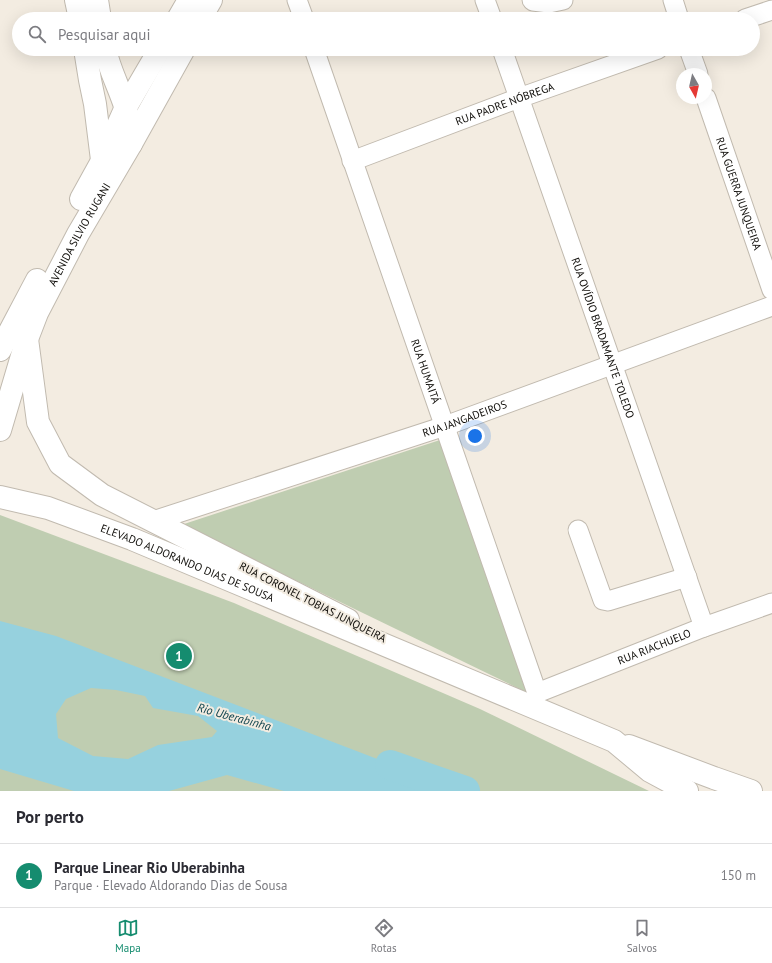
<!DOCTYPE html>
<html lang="pt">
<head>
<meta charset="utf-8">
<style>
	body { margin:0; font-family:"PT Sans",sans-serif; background:#f7f7f7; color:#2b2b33 }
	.compass { position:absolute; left:676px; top:68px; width:36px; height:36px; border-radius:50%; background:#fff; box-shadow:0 4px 16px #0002; rotate:172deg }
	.you { position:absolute; left:475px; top:436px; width:14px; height:14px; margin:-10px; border:3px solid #fff; border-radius:50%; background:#1a73e8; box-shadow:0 0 0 6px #1a73e833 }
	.badge { display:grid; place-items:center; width:26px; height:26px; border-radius:50%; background:#158c6f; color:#fff; font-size:13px; font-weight:700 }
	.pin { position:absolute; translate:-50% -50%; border:2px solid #fff; box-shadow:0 1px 4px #0006 }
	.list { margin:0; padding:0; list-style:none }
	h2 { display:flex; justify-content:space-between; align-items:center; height:52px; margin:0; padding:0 16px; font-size:17px }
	h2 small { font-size:13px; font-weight:400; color:#7c7c81 }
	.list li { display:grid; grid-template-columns:26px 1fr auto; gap:12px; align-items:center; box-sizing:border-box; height:64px; padding:0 16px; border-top:1px solid #e1e1e2 }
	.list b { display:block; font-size:15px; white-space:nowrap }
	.list p { margin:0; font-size:13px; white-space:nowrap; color:#7c7c81 }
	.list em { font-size:13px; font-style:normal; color:#7c7c81 }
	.icon { flex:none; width:22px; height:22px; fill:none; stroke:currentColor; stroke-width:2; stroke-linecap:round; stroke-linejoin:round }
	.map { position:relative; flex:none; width:772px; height:791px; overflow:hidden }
	.search { position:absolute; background:#fff; box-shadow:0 4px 16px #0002; left:12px; right:12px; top:12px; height:44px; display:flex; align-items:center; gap:10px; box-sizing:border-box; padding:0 14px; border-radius:22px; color:#7c7c81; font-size:15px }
	.sheet { height:116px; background:#fff }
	nav { display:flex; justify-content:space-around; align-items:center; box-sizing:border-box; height:56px; border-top:1px solid #e1e1e2; background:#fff; font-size:11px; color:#7c7c81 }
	nav a { display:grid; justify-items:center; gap:2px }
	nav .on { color:#158c6f }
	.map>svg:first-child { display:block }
	.green { fill:#bfcdb1 }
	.water { fill:#96d1de; fill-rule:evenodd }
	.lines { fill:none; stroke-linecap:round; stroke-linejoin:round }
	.river { stroke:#96d1de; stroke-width:30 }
	.minor-casing { stroke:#c1baaf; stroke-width:21 }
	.tertiary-casing { stroke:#c1baaf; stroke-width:24 }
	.secondary-casing { stroke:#c1baaf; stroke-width:24 }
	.primary-casing { stroke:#c1baaf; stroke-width:24 }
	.minor { stroke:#fff; stroke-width:19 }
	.tertiary { stroke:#fff; stroke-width:22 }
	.secondary { stroke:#fff; stroke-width:22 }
	.primary { stroke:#fff; stroke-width:22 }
	.labels { text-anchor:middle; stroke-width:4; stroke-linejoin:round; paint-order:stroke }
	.street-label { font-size:11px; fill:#0e0c08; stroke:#f3ece1 }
	.water-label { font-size:12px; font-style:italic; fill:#0e434d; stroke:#f3ece1 }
</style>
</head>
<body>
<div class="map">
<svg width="772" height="791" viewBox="0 0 772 791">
	<rect width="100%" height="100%" fill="#f3ece1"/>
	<!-- green -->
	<g class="green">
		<polygon points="440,440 528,693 181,525"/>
		<polygon points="0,515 234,603 480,709 649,791 0,791"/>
	</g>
	<!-- water -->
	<path class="water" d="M 0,621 L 56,636 L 461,791 L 284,791 L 227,775 L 169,791 L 74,791 L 0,769 ZM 91,688 L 116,690 L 145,696 L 153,708 L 198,716 L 217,731 L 212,737 L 158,745 L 128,759 L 93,756 L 58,738 L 56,714 L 66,699 Z"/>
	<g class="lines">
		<!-- river -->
		<polyline class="river" points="390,765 465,791"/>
		<!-- minor casing -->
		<g class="minor-casing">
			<g id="minor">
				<polyline points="297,0 304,19"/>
				<polyline points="485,0 492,19"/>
				<polyline points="532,0 533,1 549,3 563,0"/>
				<polyline points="673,0 679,19"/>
				<polyline points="745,19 772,10"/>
				<path id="s1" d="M 314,49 L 537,693"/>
				<path id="s2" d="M 502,49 L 704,627"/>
				<polyline points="689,49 698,74"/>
				<path id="s3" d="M 706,98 L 772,290"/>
				<path id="s4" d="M 352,161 L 519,98 L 658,49"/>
				<path id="s5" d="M 153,521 L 445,426 L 772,306"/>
				<polyline points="578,530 603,600 608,601 687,577"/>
				<path id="s6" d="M 537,693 L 704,627 L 772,603"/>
			</g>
		</g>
		<!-- tertiary casing -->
		<g class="tertiary-casing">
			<g id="tertiary">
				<polyline points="178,19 189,0"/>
				<polyline points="200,19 211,0"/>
				<polyline points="126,107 160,49"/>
				<polyline points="131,144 184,49"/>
			</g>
		</g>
		<!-- secondary casing -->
		<g class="secondary-casing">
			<g id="secondary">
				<polyline points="76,0 80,19"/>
				<polyline points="97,0 100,19"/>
				<polyline points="85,49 90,80 95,104 102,160"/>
				<polyline points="81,199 102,161 126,107"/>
				<polyline points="27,339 38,422 60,464 102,495 348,620"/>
				<polyline points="0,350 37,280"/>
				<path id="s7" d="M 0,430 L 27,339 L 37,313 L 78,234 L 131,144 C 130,131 129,118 125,106 C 119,87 109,69 105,49"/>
			</g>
		</g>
		<!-- primary casing -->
		<g class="primary-casing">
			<g id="primary">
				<path id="s8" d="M 0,497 L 48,508 L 132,539 L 614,741 L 650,771 L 687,791"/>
				<polyline points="629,746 714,778 751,791"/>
			</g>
		</g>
		<!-- minor -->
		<use href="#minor" class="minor"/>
		<!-- tertiary -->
		<use href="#tertiary" class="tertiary"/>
		<!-- secondary -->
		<use href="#secondary" class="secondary"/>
		<!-- primary -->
		<use href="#primary" class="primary"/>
	</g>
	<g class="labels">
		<!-- street labels -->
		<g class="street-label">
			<text dy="4" stroke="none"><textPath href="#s4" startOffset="163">RUA PADRE NÓBREGA</textPath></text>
			<text dy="4" stroke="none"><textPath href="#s3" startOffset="101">RUA GUERRA JUNQUEIRA</textPath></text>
			<text dy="4" stroke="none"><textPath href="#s7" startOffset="212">AVENIDA SILVIO RUGANI</textPath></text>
			<text dy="4" stroke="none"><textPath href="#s2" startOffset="306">RUA OVÍDIO BRADAMANTE TOLEDO</textPath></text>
			<text dy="4" stroke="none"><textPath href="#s1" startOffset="341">RUA HUMAITÁ</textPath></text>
			<text dy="4" stroke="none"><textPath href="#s5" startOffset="328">RUA JANGADEIROS</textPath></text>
			<text dy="4" stroke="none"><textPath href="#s8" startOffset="199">ELEVADO ALDORANDO DIAS DE SOUSA</textPath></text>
			<text transform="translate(313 602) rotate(27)" y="4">RUA CORONEL TOBIAS JUNQUEIRA</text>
			<text dy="4" stroke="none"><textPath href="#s6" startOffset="126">RUA RIACHUELO</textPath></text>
		</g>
		<!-- water labels -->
		<g class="water-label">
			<text transform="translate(234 717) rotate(15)" y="4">Rio Uberabinha</text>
		</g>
	</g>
</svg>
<svg class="compass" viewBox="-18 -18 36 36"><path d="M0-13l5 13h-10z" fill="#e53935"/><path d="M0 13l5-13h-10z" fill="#7c7c81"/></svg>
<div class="you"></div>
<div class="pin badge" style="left:179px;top:656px">1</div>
<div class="search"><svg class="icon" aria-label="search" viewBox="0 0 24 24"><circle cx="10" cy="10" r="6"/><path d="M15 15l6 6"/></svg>Pesquisar aqui</div>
</div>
<section class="sheet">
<h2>Por perto<small></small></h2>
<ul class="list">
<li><span class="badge">1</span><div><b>Parque Linear Rio Uberabinha</b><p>Parque · Elevado Aldorando Dias de Sousa</p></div><em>150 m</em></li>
</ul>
</section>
<nav>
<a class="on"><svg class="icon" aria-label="map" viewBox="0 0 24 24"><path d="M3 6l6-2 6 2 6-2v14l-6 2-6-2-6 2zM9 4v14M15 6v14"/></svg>Mapa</a>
<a><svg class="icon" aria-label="directions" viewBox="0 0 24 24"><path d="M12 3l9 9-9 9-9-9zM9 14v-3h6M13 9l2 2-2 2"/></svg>Rotas</a>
<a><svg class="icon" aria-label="saved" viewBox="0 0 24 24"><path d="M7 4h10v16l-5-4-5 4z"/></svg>Salvos</a>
</nav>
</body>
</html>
